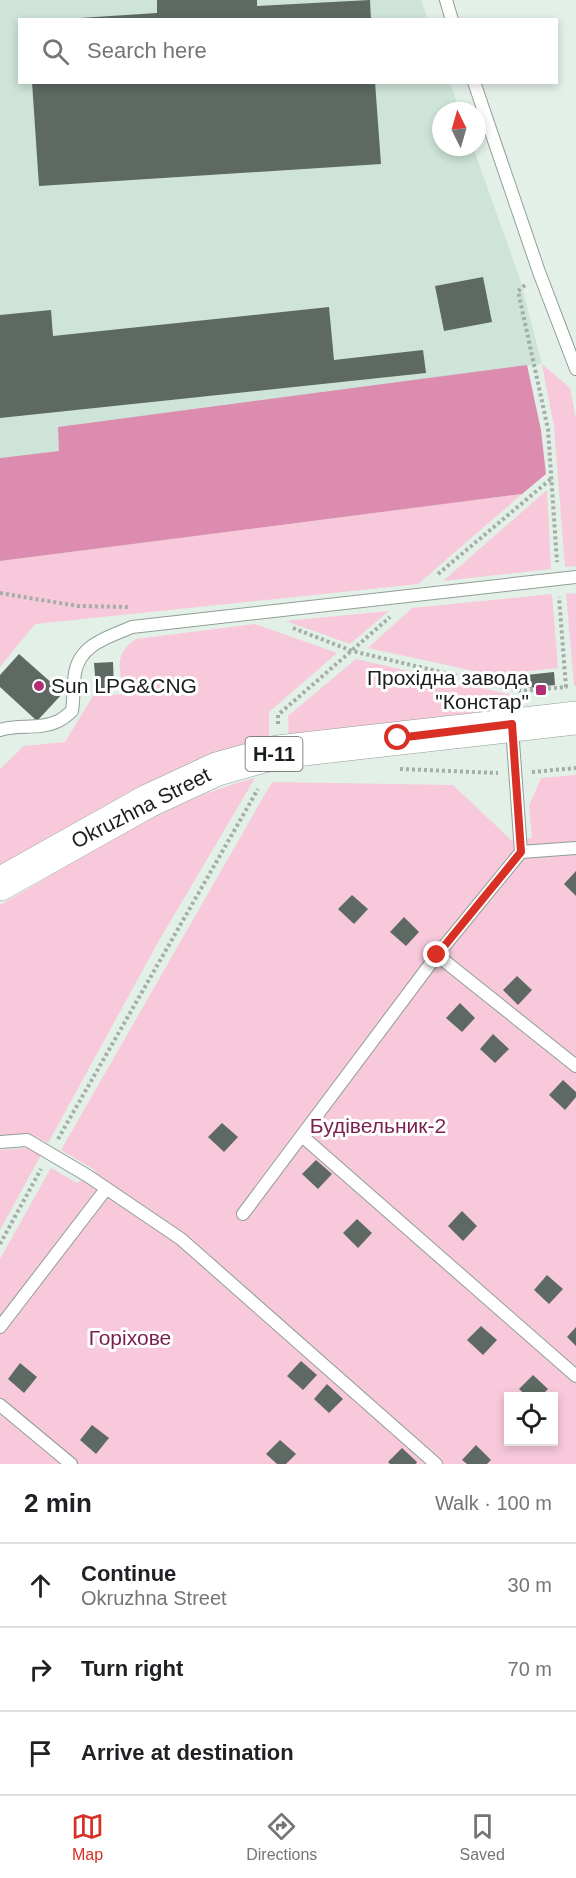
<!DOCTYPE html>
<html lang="en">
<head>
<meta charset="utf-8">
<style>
	body { margin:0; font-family:Arial,sans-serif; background:#f6f6f6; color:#202124 }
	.controls { position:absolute; right:18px; bottom:18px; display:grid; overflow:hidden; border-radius:0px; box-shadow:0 3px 9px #0003 }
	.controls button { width:54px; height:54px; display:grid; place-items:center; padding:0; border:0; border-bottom:2px solid #e0e0e0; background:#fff; color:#202124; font:30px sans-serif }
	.compass { position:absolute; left:432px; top:102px; width:54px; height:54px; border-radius:50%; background:#fff; box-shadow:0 3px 9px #0003; rotate:355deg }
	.stop { position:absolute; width:18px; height:18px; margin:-14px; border:4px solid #d93025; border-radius:50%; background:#fff }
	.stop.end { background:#d93025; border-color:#fff; box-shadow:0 2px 6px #0008 }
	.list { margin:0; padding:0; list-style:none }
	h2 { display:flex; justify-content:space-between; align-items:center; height:78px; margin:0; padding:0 24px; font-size:26px }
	h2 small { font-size:20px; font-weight:400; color:#757577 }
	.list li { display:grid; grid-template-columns:39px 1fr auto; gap:18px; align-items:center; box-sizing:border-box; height:84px; padding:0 24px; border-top:2px solid #e0e0e0 }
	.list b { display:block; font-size:22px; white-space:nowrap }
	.list p { margin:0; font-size:20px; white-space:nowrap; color:#757577 }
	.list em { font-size:20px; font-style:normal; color:#757577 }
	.icon { flex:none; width:33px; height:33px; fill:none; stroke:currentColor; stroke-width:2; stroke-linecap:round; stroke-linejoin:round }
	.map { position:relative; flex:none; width:576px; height:1464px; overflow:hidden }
	.search { position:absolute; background:#fff; box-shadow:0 3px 9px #0003; left:18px; right:18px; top:18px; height:66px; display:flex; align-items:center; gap:15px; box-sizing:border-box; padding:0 21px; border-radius:0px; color:#757577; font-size:22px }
	.sheet { height:330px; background:#fff }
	nav { display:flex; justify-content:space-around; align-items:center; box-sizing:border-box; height:84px; border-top:2px solid #e0e0e0; background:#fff; font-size:16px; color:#757577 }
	nav a { display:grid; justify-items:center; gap:3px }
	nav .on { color:#d93025 }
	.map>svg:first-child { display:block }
	.built { fill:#cee4d8 }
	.green { fill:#f7c9db; fill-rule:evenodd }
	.forest { fill:#dc8daf }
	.building { fill:#5d6962 }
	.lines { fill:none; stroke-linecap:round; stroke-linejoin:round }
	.lane-casing { stroke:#909e96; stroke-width:14 }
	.primary-casing { stroke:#909e96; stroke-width:34 }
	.path { stroke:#a3aea8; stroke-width:4; stroke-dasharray:3 3; stroke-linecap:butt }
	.lane { stroke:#fff; stroke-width:12 }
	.primary { stroke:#fff; stroke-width:33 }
	.route { stroke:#d93025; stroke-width:8 }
	.poi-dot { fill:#b12d74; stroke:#fff; stroke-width:2 }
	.labels { text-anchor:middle; stroke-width:6; stroke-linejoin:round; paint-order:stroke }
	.shield { fill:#fff; stroke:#5f6260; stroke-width:1.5 }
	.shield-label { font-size:20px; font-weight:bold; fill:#1a1f1c }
	.poi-label { font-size:21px; fill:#1a1f1c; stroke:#fff; text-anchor:end }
	.street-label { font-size:21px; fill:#1a1f1c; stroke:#fff }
	.park-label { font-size:21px; fill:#7c2150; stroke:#fff }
</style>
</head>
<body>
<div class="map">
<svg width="576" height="1464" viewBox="0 0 576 1464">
	<rect width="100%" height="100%" fill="#e2f0e8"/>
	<!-- built -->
	<polygon class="built" points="0,0 421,0 428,19 20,20 20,82 450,83 460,111 441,111 441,147 473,147 520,279 542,364 59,427 60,451 0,458"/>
	<!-- green -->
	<g class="green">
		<polygon points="542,364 570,388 576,419 576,566 565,567 554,427"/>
		<polygon points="547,490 551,569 443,581"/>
		<polygon points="522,494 418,584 35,624 0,667 0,561"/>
		<polygon points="566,593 576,594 576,686 574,686"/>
		<polygon points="552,594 558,668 520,672 520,681 368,648 412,608"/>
		<polygon points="389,611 350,644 286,621"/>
		<path d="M 255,624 L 337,653 L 269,712 L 269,741 L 215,755 L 137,788 L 0,865 L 0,769 L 24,746 L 65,742 L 93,696 L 123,694 C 121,667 112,656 136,639 Z"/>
		<polygon points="356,659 516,696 509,709 289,738 288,716"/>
		<path d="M 576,775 L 576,1464 L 0,1464 L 0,1259 L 51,1168 L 77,1183 L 96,1171 L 61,1150 L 272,782 L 453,785 L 511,840 L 532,838 L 529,806 L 541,778 ZM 508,1396 L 554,1396 L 554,1442 L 508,1442 Z"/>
		<path d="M 255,778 L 157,944 L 48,1143 L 30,1134 L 0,1135 L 0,905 C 81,859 164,801 255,778 Z"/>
		<polygon points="27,1148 41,1155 0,1230 0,1150"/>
	</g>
	<!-- forest -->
	<polygon class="forest" points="527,365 541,430 546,474 522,494 0,561 0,458 59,451 58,427"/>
	<!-- building -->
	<g class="building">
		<polygon points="157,0 257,0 257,6 370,0 371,20 80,20 80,18 157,13"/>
		<polygon points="32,82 375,82 381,164 39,186"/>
		<polygon points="483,277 492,322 444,331 435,286"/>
		<polygon points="329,307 334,360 423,350 426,373 0,418 0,315 51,310 53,336"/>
		<polygon points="19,654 63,693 37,721 0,687 0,675"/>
		<polygon points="113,662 114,688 96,688 94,663"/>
		<polygon points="554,672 555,685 528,688 526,675"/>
		<polygon points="576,871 576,896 564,884"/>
		<polygon points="352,895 368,909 354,924 338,909"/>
		<polygon points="404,917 419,932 406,946 390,932"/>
		<polygon points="517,976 532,990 518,1005 503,990"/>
		<polygon points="460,1003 475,1018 462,1032 446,1018"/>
		<polygon points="493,1034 509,1049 495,1063 480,1049"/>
		<polygon points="563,1080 576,1092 576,1097 565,1110 549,1095"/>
		<polygon points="222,1123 238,1137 224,1152 208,1137"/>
		<polygon points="316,1160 332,1174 318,1189 302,1174"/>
		<polygon points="462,1211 477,1226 463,1241 448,1226"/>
		<polygon points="357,1219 372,1233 358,1248 343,1233"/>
		<polygon points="547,1275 563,1289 549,1304 534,1290"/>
		<polygon points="481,1326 497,1340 483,1355 467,1340"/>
		<polygon points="576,1327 576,1346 567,1337"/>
		<polygon points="301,1361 317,1375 303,1390 287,1376"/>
		<polygon points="20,1363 37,1377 24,1393 8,1379"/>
		<polygon points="533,1375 548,1389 541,1396 527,1396 519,1389"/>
		<polygon points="327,1384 343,1399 329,1413 314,1399"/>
		<polygon points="92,1425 109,1438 96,1454 80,1440"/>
		<polygon points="280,1440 296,1454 286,1464 277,1464 266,1454"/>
		<polygon points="476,1445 491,1460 487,1464 467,1464 462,1460"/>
		<polygon points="402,1448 417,1462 416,1464 390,1464 388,1462"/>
	</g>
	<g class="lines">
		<!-- lane casing -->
		<g class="lane-casing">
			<g id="lane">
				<polyline points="446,0 452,20"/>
				<polyline points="474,82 539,272 576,369"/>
				<path d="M 0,730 C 18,724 38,730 56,722 C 62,720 67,715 72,711 C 74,698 73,685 75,673 C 80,644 109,637 132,627 L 576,577"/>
				<polyline points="521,852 576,848"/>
				<polyline points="437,955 576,1066"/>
				<polyline points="302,1136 576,1376"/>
				<polyline points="0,1142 27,1140 88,1176 181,1239 436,1464"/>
				<polyline points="243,1214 437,955 521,852 512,728"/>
				<polyline points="0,1327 106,1189"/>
				<polyline points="0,1405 71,1464"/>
			</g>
		</g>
		<!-- primary casing -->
		<g class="primary-casing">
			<polyline id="primary" points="0,884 148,801 217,769 278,752 576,718"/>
		</g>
		<!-- path -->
		<g class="path">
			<polyline points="525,285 518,291 548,429 557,562"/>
			<polyline points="438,574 552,478"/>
			<polyline points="0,593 78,606 130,607"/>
			<polyline points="293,628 352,651 521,691 566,687 559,597"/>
			<polyline points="278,724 278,715 390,617"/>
			<polyline points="400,769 498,773"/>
			<polyline points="532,772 576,768"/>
			<polyline points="58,1139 258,789"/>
			<polyline points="0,1244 41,1169"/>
		</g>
		<!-- lane -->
		<use href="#lane" class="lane"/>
		<!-- primary -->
		<use href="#primary" class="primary"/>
	</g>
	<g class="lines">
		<!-- route -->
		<polyline class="route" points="398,738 512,724 521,852 437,955"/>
	</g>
	<!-- markers -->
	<g class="poi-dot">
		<circle cx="39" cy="686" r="6"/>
		<rect x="535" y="684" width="12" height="12" rx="3"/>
	</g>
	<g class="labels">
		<!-- shield labels -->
		<rect class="shield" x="245.5" y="737" width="57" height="34" rx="4.5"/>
		<g class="shield-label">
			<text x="274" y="761">Н-11</text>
		</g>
		<!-- poi labels -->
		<g class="poi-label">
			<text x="529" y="685">Прохідна завода<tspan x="529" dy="24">"Констар"</tspan></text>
			<text x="51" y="693" text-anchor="start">Sun LPG&amp;CNG</text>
		</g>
		<!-- street labels -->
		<g class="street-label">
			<text transform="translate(141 808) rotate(-27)" y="7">Okruzhna Street</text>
		</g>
		<!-- park labels -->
		<g class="park-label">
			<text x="378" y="1133">Будівельник-2</text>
			<text x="130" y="1345">Горіхове</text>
		</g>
	</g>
</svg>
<div class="controls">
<button><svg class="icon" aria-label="locate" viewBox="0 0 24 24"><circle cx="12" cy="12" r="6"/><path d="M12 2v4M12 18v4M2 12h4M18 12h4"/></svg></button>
</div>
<svg class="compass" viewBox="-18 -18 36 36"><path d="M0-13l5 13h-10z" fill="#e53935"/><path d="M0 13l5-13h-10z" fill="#757577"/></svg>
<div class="stop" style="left:398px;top:738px"></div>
<div class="stop end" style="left:437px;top:955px"></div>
<div class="search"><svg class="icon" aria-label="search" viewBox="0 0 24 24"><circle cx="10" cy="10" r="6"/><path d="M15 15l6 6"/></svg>Search here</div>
</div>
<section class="sheet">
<h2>2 min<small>Walk · 100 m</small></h2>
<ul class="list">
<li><svg class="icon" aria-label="ahead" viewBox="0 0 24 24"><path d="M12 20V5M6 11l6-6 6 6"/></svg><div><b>Continue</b><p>Okruzhna Street</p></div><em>30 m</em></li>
<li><svg class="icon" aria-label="right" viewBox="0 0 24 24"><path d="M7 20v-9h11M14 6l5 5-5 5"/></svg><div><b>Turn right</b></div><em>70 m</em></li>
<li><svg class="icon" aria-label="arrive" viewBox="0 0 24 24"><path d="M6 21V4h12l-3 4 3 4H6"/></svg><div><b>Arrive at destination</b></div></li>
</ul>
</section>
<nav>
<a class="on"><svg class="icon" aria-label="map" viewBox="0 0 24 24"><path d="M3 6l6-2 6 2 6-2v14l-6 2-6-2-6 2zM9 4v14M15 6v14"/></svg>Map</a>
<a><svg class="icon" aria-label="directions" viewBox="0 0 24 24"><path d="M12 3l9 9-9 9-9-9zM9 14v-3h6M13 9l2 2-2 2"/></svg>Directions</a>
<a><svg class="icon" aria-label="saved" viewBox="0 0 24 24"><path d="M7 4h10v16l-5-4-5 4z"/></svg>Saved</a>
</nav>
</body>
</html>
